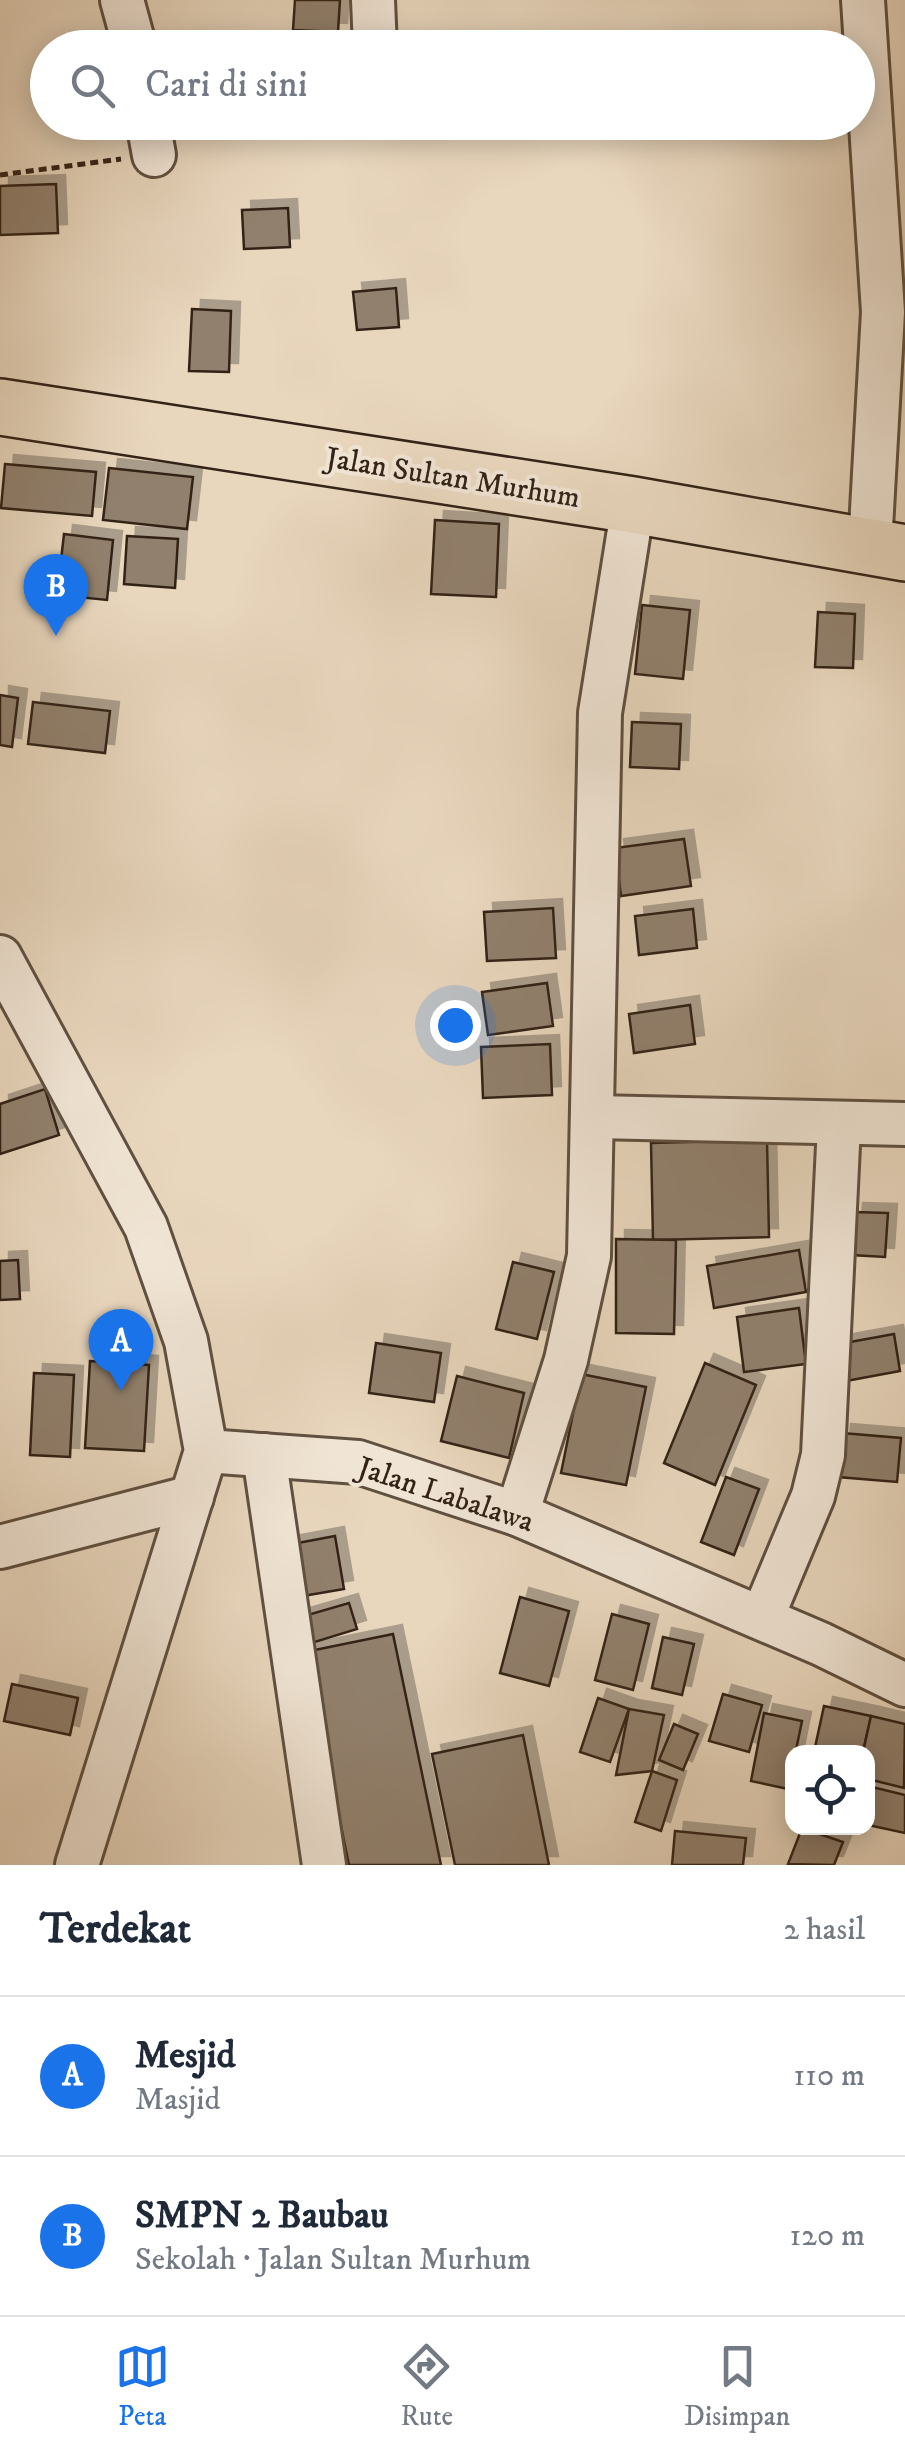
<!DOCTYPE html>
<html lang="id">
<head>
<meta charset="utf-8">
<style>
	body { margin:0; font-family:"IM FELL DW Pica",serif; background:#f6f6f7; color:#1f2937 }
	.controls { position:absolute; right:30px; bottom:30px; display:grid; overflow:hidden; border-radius:20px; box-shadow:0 5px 25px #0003 }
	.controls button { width:90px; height:90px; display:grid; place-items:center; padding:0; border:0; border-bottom:2px solid #e0e1e3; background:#fff; color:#1f2937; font:50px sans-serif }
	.you { position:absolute; left:455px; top:1025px; width:35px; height:35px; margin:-25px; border:8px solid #fff; border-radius:50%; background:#1a73e8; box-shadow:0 0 0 15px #1a73e833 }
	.badge { display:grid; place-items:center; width:65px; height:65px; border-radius:50%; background:#1a73e8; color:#fff; font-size:32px; font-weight:700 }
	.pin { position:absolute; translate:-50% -82px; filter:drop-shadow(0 2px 5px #0008) }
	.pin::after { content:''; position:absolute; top:52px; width:35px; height:30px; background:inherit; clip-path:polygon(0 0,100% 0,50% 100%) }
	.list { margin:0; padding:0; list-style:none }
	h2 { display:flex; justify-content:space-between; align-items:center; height:130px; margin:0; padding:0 40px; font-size:42px }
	h2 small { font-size:32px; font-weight:400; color:#747a83 }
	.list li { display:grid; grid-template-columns:65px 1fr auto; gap:30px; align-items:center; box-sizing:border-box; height:160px; padding:0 40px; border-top:2px solid #e0e1e3 }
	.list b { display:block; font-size:38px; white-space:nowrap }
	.list p { margin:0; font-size:32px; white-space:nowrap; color:#747a83 }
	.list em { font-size:32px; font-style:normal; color:#747a83 }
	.icon { flex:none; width:55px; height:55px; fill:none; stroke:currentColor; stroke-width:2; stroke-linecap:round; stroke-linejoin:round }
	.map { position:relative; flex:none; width:905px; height:1865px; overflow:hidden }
	.search { position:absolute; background:#fff; box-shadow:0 5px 25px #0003; left:30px; right:30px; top:30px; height:110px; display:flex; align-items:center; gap:25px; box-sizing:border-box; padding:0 35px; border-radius:55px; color:#747a83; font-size:38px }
	.sheet { height:450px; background:#fff }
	nav { display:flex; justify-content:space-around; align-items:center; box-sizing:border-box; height:140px; border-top:2px solid #e0e1e3; background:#fff; font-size:28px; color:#747a83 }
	nav a { display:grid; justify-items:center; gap:5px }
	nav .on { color:#1a73e8 }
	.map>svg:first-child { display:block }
	.building { fill:#91806d; stroke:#332317; stroke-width:2.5; filter:url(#shadow) }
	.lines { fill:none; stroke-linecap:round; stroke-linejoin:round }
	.minor-casing { stroke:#605040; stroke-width:48 }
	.highway-casing { stroke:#332317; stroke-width:60 }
	.path { stroke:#332317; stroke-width:5; stroke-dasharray:8 5; stroke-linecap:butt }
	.minor { stroke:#f0e4d4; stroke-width:42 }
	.highway { stroke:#e8d6bd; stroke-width:55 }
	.labels { text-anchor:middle; stroke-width:8; stroke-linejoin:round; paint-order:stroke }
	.street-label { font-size:30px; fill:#332317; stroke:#f0e4d4 }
</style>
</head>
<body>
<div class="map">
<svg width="905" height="1865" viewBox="0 0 905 1865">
	<defs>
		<filter id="shadow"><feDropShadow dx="9" dy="-9" stdDeviation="0" flood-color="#0004"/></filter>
	</defs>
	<rect width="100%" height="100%" fill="#e8d6bd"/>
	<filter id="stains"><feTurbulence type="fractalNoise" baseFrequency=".002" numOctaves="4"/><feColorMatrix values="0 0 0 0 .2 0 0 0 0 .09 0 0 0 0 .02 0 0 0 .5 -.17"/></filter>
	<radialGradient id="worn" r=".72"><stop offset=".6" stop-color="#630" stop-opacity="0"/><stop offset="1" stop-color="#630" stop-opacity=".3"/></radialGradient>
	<!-- building -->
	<g class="building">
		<polygon points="295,0 340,0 338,32 293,30"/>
		<polygon points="56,184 58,233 0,235 0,186"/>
		<polygon points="288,208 290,247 244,249 242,210"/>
		<polygon points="396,288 399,327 357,330 353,292"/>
		<polygon points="192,309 231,311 229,372 189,371"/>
		<polygon points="5,464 96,472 92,516 1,508"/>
		<polygon points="109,468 193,477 187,529 103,520"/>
		<polygon points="435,520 499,524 496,597 431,594"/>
		<polygon points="64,534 113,540 107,600 57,595"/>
		<polygon points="127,536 178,539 175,588 124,584"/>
		<polygon points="642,605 690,610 683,679 635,674"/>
		<polygon points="818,612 855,614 853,668 815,667"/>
		<polygon points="0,695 18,698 12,747 0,745"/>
		<polygon points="33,702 110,711 105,753 28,744"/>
		<polygon points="632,722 681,724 679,769 630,767"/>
		<polygon points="684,839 691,886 621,896 615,848"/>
		<polygon points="553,908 556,958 487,961 484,912"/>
		<polygon points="693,909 697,948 639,955 635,916"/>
		<polygon points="547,983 553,1026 488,1035 482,992"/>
		<polygon points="690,1005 695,1044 634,1053 629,1014"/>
		<polygon points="550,1044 552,1095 483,1098 481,1047"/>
		<polygon points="45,1089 59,1135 0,1154 0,1104"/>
		<polygon points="767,1140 769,1237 653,1240 651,1143"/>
		<polygon points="854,1212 888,1213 885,1257 851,1255"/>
		<polygon points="616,1239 676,1240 674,1334 616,1333"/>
		<polygon points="799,1250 806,1292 714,1308 707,1266"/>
		<polygon points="18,1260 20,1299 0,1300 0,1261"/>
		<polygon points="513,1262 554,1272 537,1339 496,1329"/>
		<polygon points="799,1308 806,1364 744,1372 737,1317"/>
		<polygon points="894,1334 900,1371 846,1381 839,1344"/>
		<polygon points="376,1343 441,1353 434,1402 369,1393"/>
		<polygon points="90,1361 149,1365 144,1451 85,1448"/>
		<polygon points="705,1363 756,1385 715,1485 664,1463"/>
		<polygon points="34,1373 74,1375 70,1457 30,1455"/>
		<polygon points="581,1374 646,1387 626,1485 561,1473"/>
		<polygon points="457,1376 524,1393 509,1458 441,1441"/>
		<polygon points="842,1433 901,1438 897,1482 838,1477"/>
		<polygon points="726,1477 759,1489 734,1555 701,1542"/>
		<polygon points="335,1536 344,1589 297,1597 287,1545"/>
		<polygon points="520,1597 569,1611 549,1686 500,1673"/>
		<polygon points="349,1603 357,1629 305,1645 297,1618"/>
		<polygon points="612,1614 649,1624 633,1690 595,1680"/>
		<polygon points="393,1634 441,1865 349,1865 305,1652"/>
		<polygon points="663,1637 694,1644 682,1695 652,1688"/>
		<polygon points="12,1684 78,1698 70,1735 4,1721"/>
		<polygon points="723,1694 762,1705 749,1752 709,1741"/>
		<polygon points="598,1698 629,1709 610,1762 580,1752"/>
		<polygon points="824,1706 871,1716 863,1752 814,1752"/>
		<polygon points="629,1709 664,1715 652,1771 616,1775"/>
		<polygon points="764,1713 802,1721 788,1789 751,1781"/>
		<polygon points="871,1716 905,1724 904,1788 868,1779 868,1752 863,1752"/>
		<polygon points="674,1724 698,1734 683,1770 659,1760"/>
		<polygon points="523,1735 549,1865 455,1865 432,1754"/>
		<polygon points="652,1771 677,1780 661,1831 635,1822"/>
		<polygon points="868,1786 905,1795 905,1833 868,1825"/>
		<polygon points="802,1828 843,1842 834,1865 788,1864"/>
		<polygon points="675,1831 746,1838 743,1865 672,1865"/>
	</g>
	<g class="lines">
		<!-- minor casing -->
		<g class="minor-casing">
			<g id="minor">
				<polyline points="122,0 135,48"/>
				<polyline points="373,0 375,48"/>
				<polyline points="863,0 883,312 870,546"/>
				<polyline points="148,122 154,155"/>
				<polyline points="0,957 146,1227 186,1341 206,1451 77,1865"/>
				<polyline points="595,1117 905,1124"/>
				<polyline points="206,1451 358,1462 517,1514 821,1644 905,1685"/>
				<polyline points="264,1455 324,1865"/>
				<polyline points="517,1514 566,1360 589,1256 600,713 633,505"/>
				<polyline points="0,1547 192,1497"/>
				<polyline points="762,1618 813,1496 823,1455 839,1125"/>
			</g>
		</g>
		<!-- highway casing -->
		<g class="highway-casing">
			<polyline id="highway" points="0,407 633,505 905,553"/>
		</g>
		<!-- path -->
		<polyline class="path" points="0,175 121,159"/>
		<!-- minor -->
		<use href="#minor" class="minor"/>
		<!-- highway -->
		<use href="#highway" class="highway"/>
	</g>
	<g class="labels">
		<!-- street labels -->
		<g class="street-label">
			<text transform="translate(453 477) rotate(9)" y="10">Jalan Sultan Murhum</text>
			<text transform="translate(446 1494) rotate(18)" y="10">Jalan Labalawa</text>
		</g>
	</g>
	<rect width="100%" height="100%" filter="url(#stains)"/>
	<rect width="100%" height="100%" fill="url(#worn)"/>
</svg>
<div class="controls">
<button><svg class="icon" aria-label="locate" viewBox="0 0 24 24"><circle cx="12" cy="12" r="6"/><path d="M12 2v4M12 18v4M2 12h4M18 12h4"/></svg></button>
</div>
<div class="you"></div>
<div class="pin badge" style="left:121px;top:1391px">A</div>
<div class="pin badge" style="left:56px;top:636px">B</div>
<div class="search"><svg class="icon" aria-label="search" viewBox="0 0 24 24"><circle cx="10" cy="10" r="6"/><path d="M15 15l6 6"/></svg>Cari di sini</div>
</div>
<section class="sheet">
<h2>Terdekat<small>2 hasil</small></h2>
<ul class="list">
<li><span class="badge">A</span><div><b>Mesjid</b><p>Masjid</p></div><em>110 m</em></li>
<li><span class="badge">B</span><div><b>SMPN 2 Baubau</b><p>Sekolah · Jalan Sultan Murhum</p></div><em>120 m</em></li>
</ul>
</section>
<nav>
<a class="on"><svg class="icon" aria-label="map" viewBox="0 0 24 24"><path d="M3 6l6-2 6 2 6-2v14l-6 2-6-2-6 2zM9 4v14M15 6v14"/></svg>Peta</a>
<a><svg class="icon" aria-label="directions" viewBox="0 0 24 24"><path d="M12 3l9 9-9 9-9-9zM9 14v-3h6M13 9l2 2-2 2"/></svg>Rute</a>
<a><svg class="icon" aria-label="saved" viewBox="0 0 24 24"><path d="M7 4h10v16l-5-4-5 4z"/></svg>Disimpan</a>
</nav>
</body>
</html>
